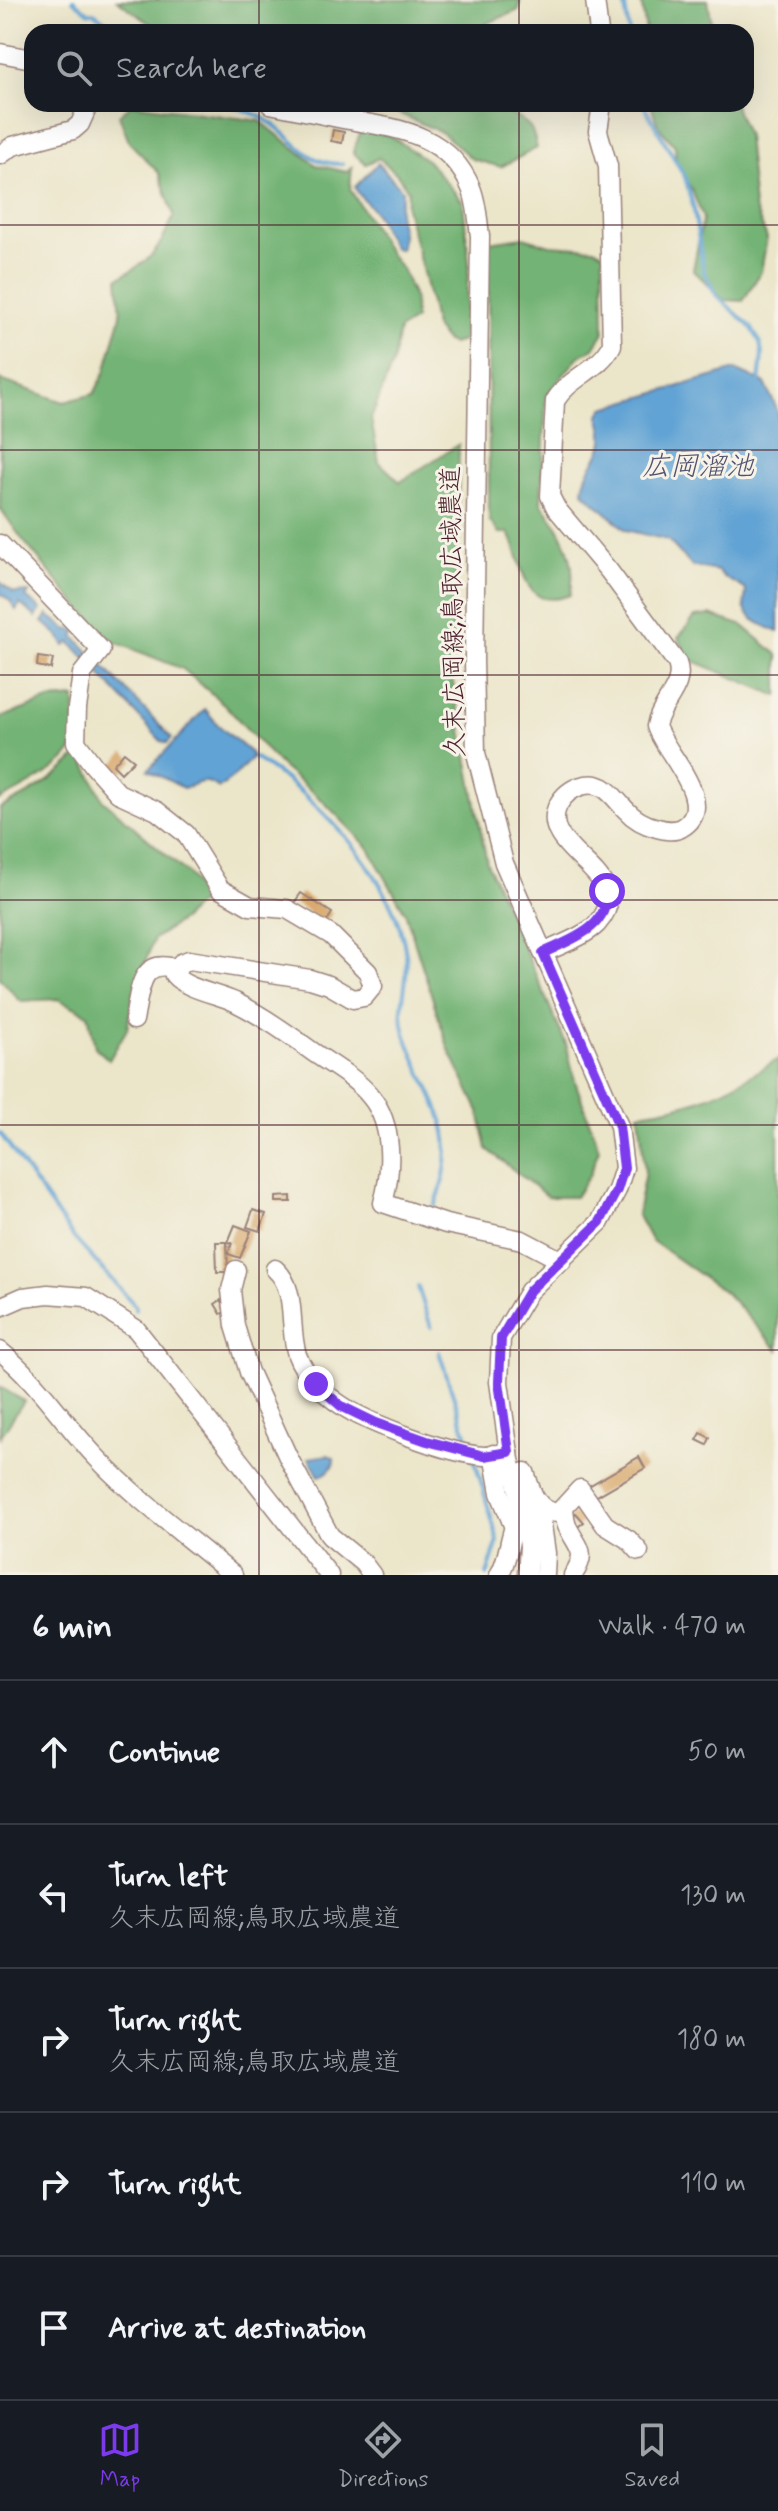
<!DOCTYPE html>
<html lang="en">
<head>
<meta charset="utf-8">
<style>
	body { margin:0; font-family:Mynerve,"Klee One",sans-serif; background:#20242c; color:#f1f3f6 }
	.stop { position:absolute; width:24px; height:24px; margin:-18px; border:6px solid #7c3aed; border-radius:50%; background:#fff }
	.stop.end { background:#7c3aed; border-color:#fff; box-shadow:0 2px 8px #0008 }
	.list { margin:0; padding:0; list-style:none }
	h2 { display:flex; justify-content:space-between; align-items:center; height:104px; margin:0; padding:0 32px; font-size:34px }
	h2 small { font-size:26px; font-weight:400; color:#9ea1a6 }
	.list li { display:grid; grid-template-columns:52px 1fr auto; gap:24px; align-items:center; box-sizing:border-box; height:144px; padding:0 32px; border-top:2px solid #363941 }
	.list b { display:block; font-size:30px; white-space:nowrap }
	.list p { margin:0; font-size:26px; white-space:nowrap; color:#9ea1a6 }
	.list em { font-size:26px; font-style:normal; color:#9ea1a6 }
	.icon { flex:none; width:44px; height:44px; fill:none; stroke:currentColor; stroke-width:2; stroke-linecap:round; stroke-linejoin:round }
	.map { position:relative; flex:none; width:778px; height:1575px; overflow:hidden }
	.search { position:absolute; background:#171b24; box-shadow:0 8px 32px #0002; left:24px; right:24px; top:24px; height:88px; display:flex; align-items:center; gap:20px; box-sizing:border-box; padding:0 28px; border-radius:24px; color:#9ea1a6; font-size:30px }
	.sheet { height:824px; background:#171b24 }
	nav { display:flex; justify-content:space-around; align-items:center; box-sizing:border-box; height:112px; border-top:2px solid #363941; background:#171b24; font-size:22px; color:#9ea1a6 }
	nav a { display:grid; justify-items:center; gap:4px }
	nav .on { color:#7c3aed }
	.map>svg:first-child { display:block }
	.forest { fill:#73b375; stroke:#5e6950; stroke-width:2 }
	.water { fill:#60a3d4; stroke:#556180; stroke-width:2 }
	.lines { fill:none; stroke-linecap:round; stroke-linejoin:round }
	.stream { stroke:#60a3d4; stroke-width:4 }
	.building { fill:#d6a160 }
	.minor-casing { stroke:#9a827a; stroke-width:21 }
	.minor { stroke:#fff; stroke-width:18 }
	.route { stroke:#7c3aed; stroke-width:10 }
	.grid { fill:none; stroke:#4a1f2b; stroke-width:2; stroke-opacity:0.55 }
	.labels { text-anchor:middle; stroke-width:6; stroke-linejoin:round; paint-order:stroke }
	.street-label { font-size:26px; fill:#4a1f2b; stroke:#f7f3e8 }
	.water-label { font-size:28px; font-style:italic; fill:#53546f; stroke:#f7f3e8 }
</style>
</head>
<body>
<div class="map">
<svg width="778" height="1575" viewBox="0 0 778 1575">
	<rect width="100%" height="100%" fill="#f7f3e8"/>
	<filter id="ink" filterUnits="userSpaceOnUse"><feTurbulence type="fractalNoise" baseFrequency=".0125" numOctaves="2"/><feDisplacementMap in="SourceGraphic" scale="16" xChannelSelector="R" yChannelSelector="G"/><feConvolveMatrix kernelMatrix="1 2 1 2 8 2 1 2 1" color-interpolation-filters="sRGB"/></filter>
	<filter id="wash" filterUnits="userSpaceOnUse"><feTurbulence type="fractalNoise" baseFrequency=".006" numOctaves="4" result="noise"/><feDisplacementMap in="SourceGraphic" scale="32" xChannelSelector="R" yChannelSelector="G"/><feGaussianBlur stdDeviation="1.8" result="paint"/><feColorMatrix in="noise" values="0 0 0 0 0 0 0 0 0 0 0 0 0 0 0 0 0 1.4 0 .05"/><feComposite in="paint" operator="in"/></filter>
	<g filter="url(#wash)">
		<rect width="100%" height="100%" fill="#ebe5c9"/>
		<!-- forest -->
		<g class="forest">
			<polygon points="117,0 520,0 519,10 485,24 480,32 162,32"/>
			<polygon points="641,0 708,0 713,32 646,32"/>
			<path d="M 132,104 L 260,121 L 316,165 L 347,172 L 352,167 L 350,189 L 389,253 L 403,271 L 414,298 L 415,319 L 399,330 L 393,362 L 371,419 L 379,462 L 400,482 L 459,444 L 457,563 L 450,667 L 487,863 L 566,1044 L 575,1081 L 599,1149 L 590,1174 L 575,1197 L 548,1197 L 487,1149 L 479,1111 L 449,1050 L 405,912 L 368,847 L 322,800 L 281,766 L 225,705 L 183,669 L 112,641 L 73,600 L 22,539 L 0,508 L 0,380 L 64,402 L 94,394 L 105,372 L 121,315 L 118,278 C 153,259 158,252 174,216 L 159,173 L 129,142 L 119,115 Z"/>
			<path d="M 365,104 C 406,104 500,96 529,126 C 534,131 535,141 537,148 L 501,167 L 472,159 L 443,133 L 389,109 Z"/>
			<polygon points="651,104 734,104 747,136 754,207 767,238 761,272 743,301 724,300 693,270 703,218 692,190 676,162 675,146 658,126"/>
			<polygon points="361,130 389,135 428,161 463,202 469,262 463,341 452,344 446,342 435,327 424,276 406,208 408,190 397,174 379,158 366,164 353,153"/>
			<path d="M 523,237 L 550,245 L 594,248 L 603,253 L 604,332 L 594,348 L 578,357 L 546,397 L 541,503 C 562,529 579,561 570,595 C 521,613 525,565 509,533 L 499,533 L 489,520 L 488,242 Z"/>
			<polygon points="710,615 743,626 778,655 778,696 691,660 678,638 695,617"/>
			<path d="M 75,698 C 75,711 77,738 72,749 C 65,767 18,791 0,800 L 0,718 L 49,700 Z"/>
			<path d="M 78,755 L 83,758 L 103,800 L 188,874 L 204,899 L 183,919 L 154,939 L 134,992 L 127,1029 L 109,1060 L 95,1047 L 88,1014 L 58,999 L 20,1001 L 0,978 L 0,808 C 30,795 56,778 78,755 Z"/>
			<path d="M 778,1059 L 778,1350 L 727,1294 L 651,1240 L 637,1214 L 645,1172 L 639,1113 C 697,1106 729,1090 778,1059 Z"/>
			<polygon points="0,1387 24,1401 0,1437"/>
		</g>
		<!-- water -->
		<g class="water">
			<path d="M 378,163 L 402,190 C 403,198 399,202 399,210 C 398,226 406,232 400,249 L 395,249 C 385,238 383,225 375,213 C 369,203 360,199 355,187 Z"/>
			<path d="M 735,370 L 765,383 L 778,412 L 778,632 C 767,627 750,621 745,609 C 743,604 746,597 746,590 C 735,581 728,583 718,571 L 692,566 L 668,540 L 626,530 L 583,492 C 584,460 614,457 599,416 L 604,408 Z"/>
			<polygon points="0,582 14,593 29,592 26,597 41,609 36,617 20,604 16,610 10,601 0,593"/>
			<polygon points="48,615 66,629 77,631 74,636 92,655 88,661 70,642 65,646 58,635 43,622"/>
			<polygon points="100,663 172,738 167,743 161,741 95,669"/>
			<path d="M 205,709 L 218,725 L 250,752 L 252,757 L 236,775 L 219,788 C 201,776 201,784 183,788 L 148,770 Z"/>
			<path d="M 328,1455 L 334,1458 C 335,1467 327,1474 319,1476 L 309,1458 Z"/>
		</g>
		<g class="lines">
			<!-- stream -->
			<g class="stream">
				<polyline points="73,0 89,13 94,13 121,32"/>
				<polyline points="624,0 629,32"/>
				<path d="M 226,104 C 239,108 256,113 268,121 C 297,139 304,165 343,164"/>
				<polyline points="643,104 685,177 694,210 704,272 716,295 751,327 760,342 762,355 759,383"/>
				<path d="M 255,758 C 318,798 396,878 406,955 C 410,984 396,1005 405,1033 C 429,1104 466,1125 435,1206"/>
				<polyline points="0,1133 74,1238 131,1301 136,1307 135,1310"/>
				<polyline points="418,1287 431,1327"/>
				<polyline points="439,1352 467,1437"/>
				<polyline points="475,1461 498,1541 487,1575"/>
			</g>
		</g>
		<g id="blocks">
			<!-- building -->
			<g class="building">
				<polygon points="333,130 344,132 342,143 331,141"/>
				<polygon points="38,657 53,659 51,669 37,666"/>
				<polygon points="124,752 134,760 121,773 113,765"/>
				<polygon points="301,893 332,913 327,921 324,923 294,903"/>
				<polygon points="291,1196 291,1202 276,1202 276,1197"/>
				<polygon points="253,1210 266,1214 260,1231 247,1227"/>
				<polygon points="235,1225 251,1231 240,1258 228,1254 232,1243 228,1242"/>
				<polygon points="216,1242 227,1242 228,1272 217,1272"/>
				<polygon points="221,1300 228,1310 221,1314 215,1304"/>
				<polygon points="701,1433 710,1438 707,1445 697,1440"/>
				<polygon points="639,1457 645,1468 595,1497 589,1486"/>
				<polygon points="576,1513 584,1522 575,1529 567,1519"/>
			</g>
		</g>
	</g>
	<g filter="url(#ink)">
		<use href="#blocks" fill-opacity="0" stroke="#9a827a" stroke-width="2"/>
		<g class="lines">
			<!-- minor casing -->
			<g class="minor-casing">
				<g id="minor">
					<polyline points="595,0 599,32"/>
					<polyline points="0,53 32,59"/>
					<path d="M 270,104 C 294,109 318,114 343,119 C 394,128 448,132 471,188 C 477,202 478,221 480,236 L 474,660 L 476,753 L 504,863 L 619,1126 L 624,1168 L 617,1190 L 600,1222 L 529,1291 L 501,1338 L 499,1382 L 510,1460 L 524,1511 L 529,1546 L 527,1575"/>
					<polyline points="0,155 13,146 73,130 80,124 89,104"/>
					<path d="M 0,544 L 101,650 L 82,674 L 77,708 L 76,742 L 94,766 L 118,793 L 157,811 L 186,834 L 220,889 L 250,906 L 287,909 L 331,935 L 368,972 L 373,986 L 364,997 L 353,999 L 329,985 L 310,979 L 189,960 L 181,963 L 174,975 C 186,989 218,994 235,1002 C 263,1016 288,1034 313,1052 C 333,1066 356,1078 371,1097 C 394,1125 392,1171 383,1203 L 446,1224 L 522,1240 L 562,1261"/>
					<path d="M 543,953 C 559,945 584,937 597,924 C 642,874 535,852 558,805 C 563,796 571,789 581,786 C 604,779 612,796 626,810 C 634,819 645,825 657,828 C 665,830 673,832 681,828 C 721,805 663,751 656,726 C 660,703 686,687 677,663 L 609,571 L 556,508 L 550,496 L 555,401 C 569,377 600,370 612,345 L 608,166 L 598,131 L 602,104"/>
					<path d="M 134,1020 C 140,992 139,956 177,969"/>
					<path d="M 275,1269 C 298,1289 288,1326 297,1355 C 304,1374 324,1394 341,1405 C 369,1424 450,1454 484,1456 C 492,1456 501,1453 509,1452"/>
					<polyline points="236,1270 231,1290 235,1326 249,1372 288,1457 330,1536 363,1563 372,1575"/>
					<polyline points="0,1307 23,1297 48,1294 86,1297 136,1329 329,1575"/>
					<path d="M 0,1351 C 39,1382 64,1424 98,1459 C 139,1502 188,1537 233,1575"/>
					<polyline points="493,1454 500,1493 513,1525"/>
					<path d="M 525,1472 C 531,1491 536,1511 558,1513 L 580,1489 L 605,1525 L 629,1540 L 639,1551"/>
					<polyline points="539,1504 546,1553 545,1575"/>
					<path d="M 564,1509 C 565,1515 565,1523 568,1528 C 579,1549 588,1552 573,1575"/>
					<path d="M 499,1575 C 511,1556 507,1533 521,1515"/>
				</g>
			</g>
			<!-- minor -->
			<use href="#minor" class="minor"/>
		</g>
	</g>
	<g class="lines" filter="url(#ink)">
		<!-- route -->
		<path class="route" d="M 316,1384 L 341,1406 L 376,1423 L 427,1441 L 484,1456 L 509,1452 L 499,1382 L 501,1338 L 529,1291 L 600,1222 L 617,1190 L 624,1168 L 619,1126 L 543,953 C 572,939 608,929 607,891"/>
	</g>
	<!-- grid -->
	<path class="grid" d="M 259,0 L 259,32M 519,0 L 519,32M 259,104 L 259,1575M 519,104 L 519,1575M 0,225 L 778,225M 0,450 L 778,450M 0,675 L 778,675M 0,900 L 778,900M 0,1125 L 778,1125M 0,1350 L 778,1350"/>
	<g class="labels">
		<!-- street labels -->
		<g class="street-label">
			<text transform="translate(452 612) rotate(-91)" y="9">久末広岡線;鳥取広域農道</text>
		</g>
		<!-- water labels -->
		<g class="water-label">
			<text x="698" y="475">広岡溜池</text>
		</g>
	</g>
</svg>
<div class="stop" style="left:607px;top:891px"></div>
<div class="stop end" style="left:316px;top:1384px"></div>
<div class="search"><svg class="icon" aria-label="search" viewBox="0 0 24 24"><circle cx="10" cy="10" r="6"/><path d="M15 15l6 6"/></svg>Search here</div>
</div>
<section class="sheet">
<h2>6 min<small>Walk · 470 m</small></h2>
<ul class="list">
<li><svg class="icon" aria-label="ahead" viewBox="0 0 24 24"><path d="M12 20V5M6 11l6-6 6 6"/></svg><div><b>Continue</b></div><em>50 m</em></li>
<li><svg class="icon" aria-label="left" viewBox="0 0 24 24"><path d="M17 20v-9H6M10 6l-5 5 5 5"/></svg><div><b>Turn left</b><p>久末広岡線;鳥取広域農道</p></div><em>130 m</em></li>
<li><svg class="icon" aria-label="right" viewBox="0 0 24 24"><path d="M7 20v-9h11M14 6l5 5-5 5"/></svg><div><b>Turn right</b><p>久末広岡線;鳥取広域農道</p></div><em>180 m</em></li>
<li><svg class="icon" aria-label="right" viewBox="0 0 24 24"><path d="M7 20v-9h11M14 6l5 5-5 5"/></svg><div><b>Turn right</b></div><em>110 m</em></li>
<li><svg class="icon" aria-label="arrive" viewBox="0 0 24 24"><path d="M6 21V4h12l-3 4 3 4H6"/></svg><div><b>Arrive at destination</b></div></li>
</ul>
</section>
<nav>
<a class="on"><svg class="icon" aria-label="map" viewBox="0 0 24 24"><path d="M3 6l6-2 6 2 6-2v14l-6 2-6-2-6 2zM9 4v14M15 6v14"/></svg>Map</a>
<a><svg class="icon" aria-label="directions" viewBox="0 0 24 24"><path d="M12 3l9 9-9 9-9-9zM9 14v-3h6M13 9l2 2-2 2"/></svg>Directions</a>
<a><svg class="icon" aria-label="saved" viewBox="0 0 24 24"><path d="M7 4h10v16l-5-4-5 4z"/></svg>Saved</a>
</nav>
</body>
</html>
